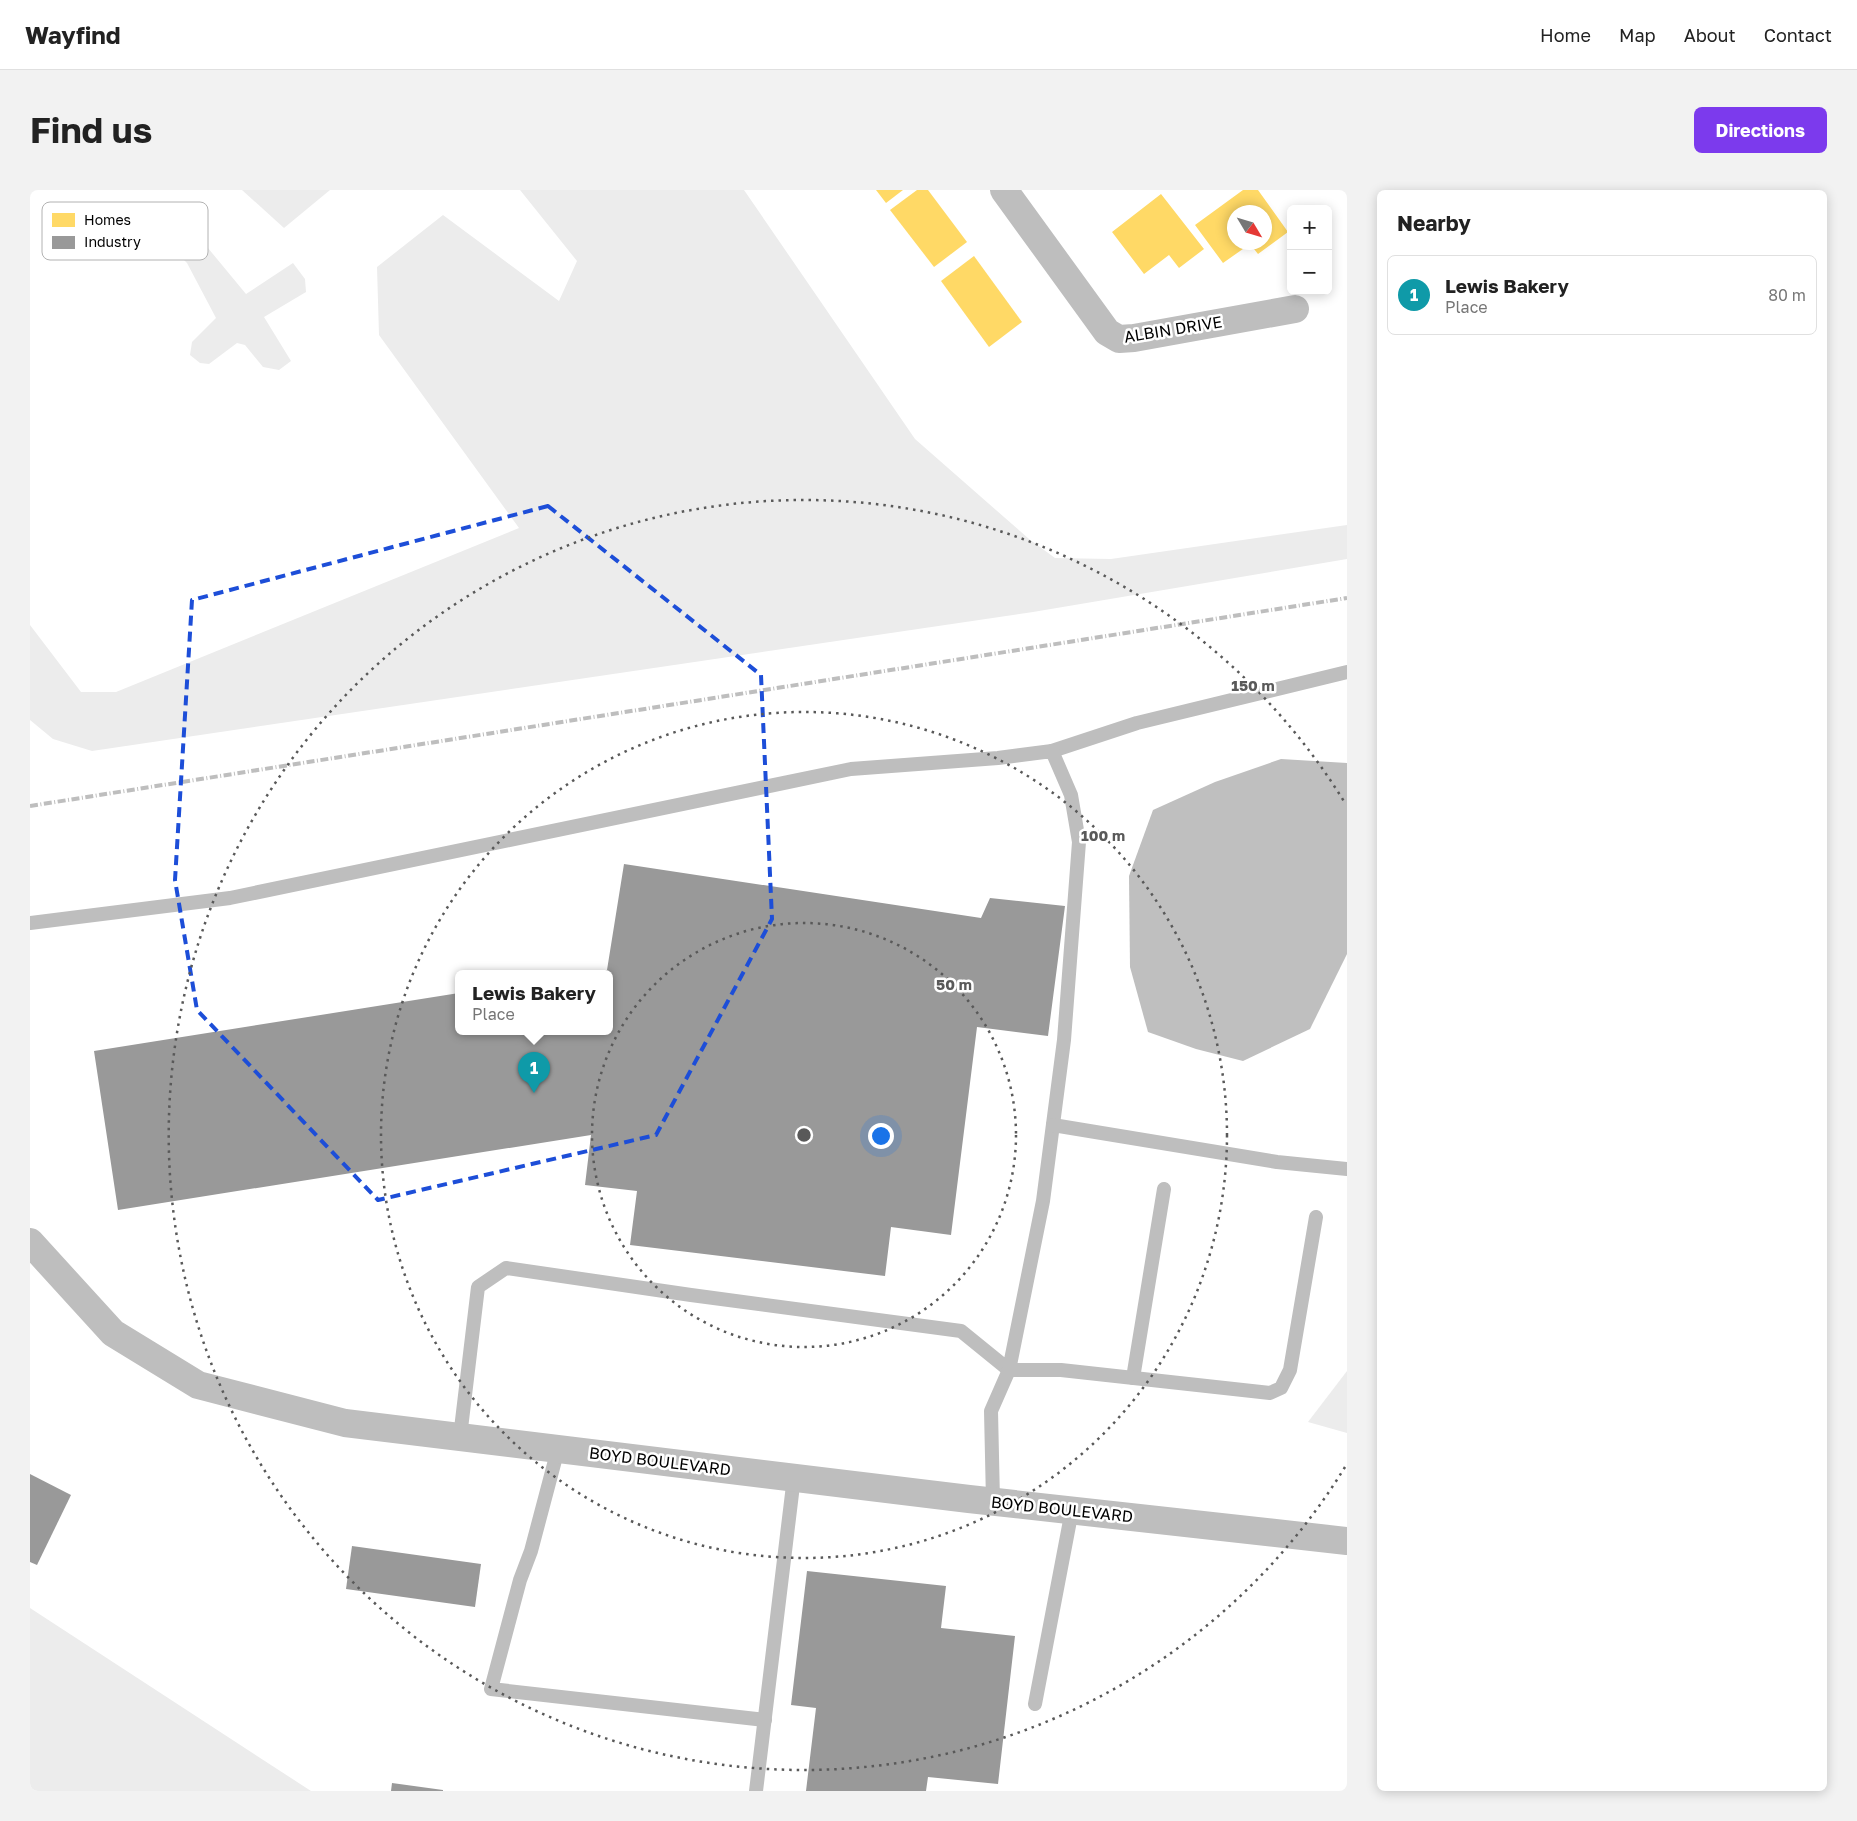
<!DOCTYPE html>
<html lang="en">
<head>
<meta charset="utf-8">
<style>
	body { margin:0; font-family:"Golos Text",sans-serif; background:#f2f2f2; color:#222 }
	.controls { position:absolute; right:15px; top:15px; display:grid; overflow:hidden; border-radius:8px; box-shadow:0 2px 12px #0003 }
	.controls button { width:45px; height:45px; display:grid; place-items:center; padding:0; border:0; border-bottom:1px solid #e0e0e0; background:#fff; color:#222; font:25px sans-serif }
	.compass { position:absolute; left:1197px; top:15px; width:45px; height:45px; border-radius:50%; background:#fff; box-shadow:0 2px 12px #0003; rotate:128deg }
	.you { position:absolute; left:850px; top:945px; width:18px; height:18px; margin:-12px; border:4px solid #fff; border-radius:50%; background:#1a73e8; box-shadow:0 0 0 8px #1a73e833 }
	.badge { display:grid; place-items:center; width:32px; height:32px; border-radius:50%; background:#7c3aed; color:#fff; font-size:16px; font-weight:700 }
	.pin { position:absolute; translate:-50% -41px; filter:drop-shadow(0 1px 2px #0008) }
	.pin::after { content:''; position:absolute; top:26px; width:18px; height:15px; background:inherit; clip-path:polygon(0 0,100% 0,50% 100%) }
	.popup { position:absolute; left:425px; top:780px; width:158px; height:65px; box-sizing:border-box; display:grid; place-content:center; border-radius:8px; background:#fff; filter:drop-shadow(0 1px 4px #0005); font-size:16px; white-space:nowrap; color:#767676 }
	.popup b { font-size:19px; color:#222 }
	.popup::after { content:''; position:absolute; left:50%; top:100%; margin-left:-10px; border:10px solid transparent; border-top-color:#fff }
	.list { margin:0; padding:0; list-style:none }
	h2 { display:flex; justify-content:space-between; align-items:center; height:65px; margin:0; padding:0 20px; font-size:21px }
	h2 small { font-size:16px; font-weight:400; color:#767676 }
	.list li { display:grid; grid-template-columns:32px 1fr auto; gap:15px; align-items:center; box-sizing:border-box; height:80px; margin:0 10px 10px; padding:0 10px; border:1px solid #e0e0e0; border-radius:8px }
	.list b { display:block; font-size:19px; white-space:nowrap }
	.list p { margin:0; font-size:16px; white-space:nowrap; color:#767676 }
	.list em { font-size:16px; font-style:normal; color:#767676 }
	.map { position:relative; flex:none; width:1317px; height:1601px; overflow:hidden; border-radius:8px }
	header { display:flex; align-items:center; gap:30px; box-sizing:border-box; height:70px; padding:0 25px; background:#fff; border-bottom:1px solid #e0e0e0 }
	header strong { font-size:24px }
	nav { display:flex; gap:28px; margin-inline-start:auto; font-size:18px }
	.intro { display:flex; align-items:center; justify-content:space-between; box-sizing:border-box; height:120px; padding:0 30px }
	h1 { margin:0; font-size:35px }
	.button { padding:12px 22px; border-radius:8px; background:#7c3aed; color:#fff; font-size:18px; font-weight:700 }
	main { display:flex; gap:30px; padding:0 30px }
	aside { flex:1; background:#fff; border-radius:8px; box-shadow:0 2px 12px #0003 }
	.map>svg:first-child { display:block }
	.green { fill:#ececec }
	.water { fill:#bfbfbf }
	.homes { fill:#ffd966; fill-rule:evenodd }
	.industry { fill:#999 }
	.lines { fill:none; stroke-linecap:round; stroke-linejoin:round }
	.service { stroke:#bebebe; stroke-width:14 }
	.minor { stroke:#bebebe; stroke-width:28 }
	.tertiary { stroke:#bebebe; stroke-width:28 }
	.rail { stroke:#bebebe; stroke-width:4; stroke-dasharray:8 2.5 1 2.5; stroke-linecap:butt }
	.marked { fill:none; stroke:#1d4ed8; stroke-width:4; stroke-dasharray:10 6; stroke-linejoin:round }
	.ring { fill:none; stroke:#595959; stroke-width:2.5; stroke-dasharray:2.5 5 }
	.labels { text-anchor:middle; stroke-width:5; stroke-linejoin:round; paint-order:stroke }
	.street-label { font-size:16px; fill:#000; stroke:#fff }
	.key { fill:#fff; stroke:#b2b2b2; stroke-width:1 }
	.key-label { font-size:14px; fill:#000 }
	.centre { fill:#595959; stroke:#fff; stroke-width:2.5 }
	.ring-label { font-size:15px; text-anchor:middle; font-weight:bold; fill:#595959; stroke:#fff; stroke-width:5; stroke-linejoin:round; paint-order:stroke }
</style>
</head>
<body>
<header>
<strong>Wayfind</strong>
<nav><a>Home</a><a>Map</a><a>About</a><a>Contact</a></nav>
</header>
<div class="intro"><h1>Find us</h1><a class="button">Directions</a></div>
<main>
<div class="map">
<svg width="1317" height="1601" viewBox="0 0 1317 1601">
	<rect width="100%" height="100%" fill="#fff"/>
	<!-- green -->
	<g class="green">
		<polygon points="212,0 300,0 254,38"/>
		<polygon points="490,0 714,0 885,249 999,349 1025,368 1081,369 1317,335 1317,369 1003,422 62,561 23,549 0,530 0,435 51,502 86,502 489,338 349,145 347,77 413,25 529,111 547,71"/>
		<polygon points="149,23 216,104 263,73 275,89 276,102 234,127 261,171 249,180 233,177 215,155 207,153 179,174 170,173 160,165 162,152 186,128 157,73 136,52 137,26"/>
		<polygon points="1317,1181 1317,1243 1278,1232"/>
		<polygon points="0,1418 281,1601 0,1601"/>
	</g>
	<!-- water -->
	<polygon class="water" points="1251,569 1317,573 1317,764 1280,839 1213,871 1166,859 1118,842 1100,777 1099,686 1123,620 1185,592"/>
	<!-- homes -->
	<g class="homes">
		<polygon points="846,0 873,0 856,13"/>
		<polygon points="887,0 898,0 937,52 904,77 860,20"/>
		<path d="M 1213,0 L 1228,0 L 1258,42 L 1228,64 L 1220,54 L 1193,73 L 1165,35 ZM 1204,22 L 1234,22 L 1234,52 L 1204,52 Z"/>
		<polygon points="1131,4 1174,59 1149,78 1139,65 1114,84 1082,42"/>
		<polygon points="944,66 992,132 959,157 911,91"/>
	</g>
	<!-- industry -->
	<g class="industry">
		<polygon points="594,674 951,728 960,708 1035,716 1018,846 947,837 921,1045 861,1037 855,1086 600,1055 607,1001 555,995 561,945 88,1020 64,861 429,803 429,842 579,842 579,784 555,783 577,780"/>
		<polygon points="0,1284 41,1305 7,1375 0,1372"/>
		<polygon points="322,1356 451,1374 445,1417 316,1399"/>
		<polygon points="777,1381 916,1396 911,1438 985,1446 968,1594 898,1587 896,1601 776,1601 786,1518 761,1515"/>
		<polygon points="362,1593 413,1600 413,1601 361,1601"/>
	</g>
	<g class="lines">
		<!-- service -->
		<g class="service">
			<polyline points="1022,561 1107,533 1317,482"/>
			<polyline points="0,733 200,708 821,579 968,568 1022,561 1041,605 1049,652 1034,850 1013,1011 979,1180 931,1141 661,1105 476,1078 448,1097 430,1247"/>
			<polyline points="1023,935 1247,972 1317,979"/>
			<polyline points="1103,1188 1134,999"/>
			<polyline points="528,1259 501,1361 490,1390 461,1499 735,1530"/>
			<polyline points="963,1311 961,1221 979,1180 1031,1180 1240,1203 1251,1198 1260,1180 1286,1027"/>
			<polyline points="1005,1514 1042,1320"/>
			<polyline points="726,1601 764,1287"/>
		</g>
		<!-- minor -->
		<polyline class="minor" points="974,0 1077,142 1089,149 1104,148 1265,119"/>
		<!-- tertiary -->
		<polyline class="tertiary" points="0,1052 83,1143 168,1195 315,1233 939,1309 1317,1351"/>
		<!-- rail -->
		<polyline class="rail" points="0,616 1317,408"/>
	</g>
	<!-- marked area -->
	<path class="marked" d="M 518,316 L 731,485 L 742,729 L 626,945 L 348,1010 L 167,820 L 145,690 L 162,410 Z"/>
	<!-- distance rings -->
	<g class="ring">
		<circle cx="774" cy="945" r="212"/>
		<circle cx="774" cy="945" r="423"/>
		<path d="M1315 1277A635 635 0 1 1 1315 613"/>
	</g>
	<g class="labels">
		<!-- street labels -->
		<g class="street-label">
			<text transform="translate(1143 139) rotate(-9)" y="6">ALBIN DRIVE</text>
			<text transform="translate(630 1271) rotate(7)" y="6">BOYD BOULEVARD</text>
			<text transform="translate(1032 1319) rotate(6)" y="6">BOYD BOULEVARD</text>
		</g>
	</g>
	<!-- legend -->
	<rect x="12" y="12" width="166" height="58" rx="8" class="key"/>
	<rect x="22" y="23" width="23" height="14" fill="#ffd966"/>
	<rect x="22" y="46" width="23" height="13" fill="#999"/>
	<g class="key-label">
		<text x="54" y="35">Homes</text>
		<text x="54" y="57">Industry</text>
	</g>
	<circle cx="774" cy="945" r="8" class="centre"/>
	<g class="ring-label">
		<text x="1223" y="501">150 m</text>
		<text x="1073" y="651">100 m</text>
		<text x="924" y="800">50 m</text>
	</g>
</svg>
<div class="controls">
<button>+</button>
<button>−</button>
</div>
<svg class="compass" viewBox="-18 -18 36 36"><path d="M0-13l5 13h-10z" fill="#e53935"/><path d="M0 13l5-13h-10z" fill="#767676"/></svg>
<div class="you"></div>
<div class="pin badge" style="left:504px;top:903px;background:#0f9aa8">1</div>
<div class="popup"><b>Lewis Bakery</b>Place</div>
</div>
<aside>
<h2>Nearby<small></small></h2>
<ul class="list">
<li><span class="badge" style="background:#0f9aa8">1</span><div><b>Lewis Bakery</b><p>Place</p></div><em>80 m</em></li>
</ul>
</aside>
</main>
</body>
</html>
